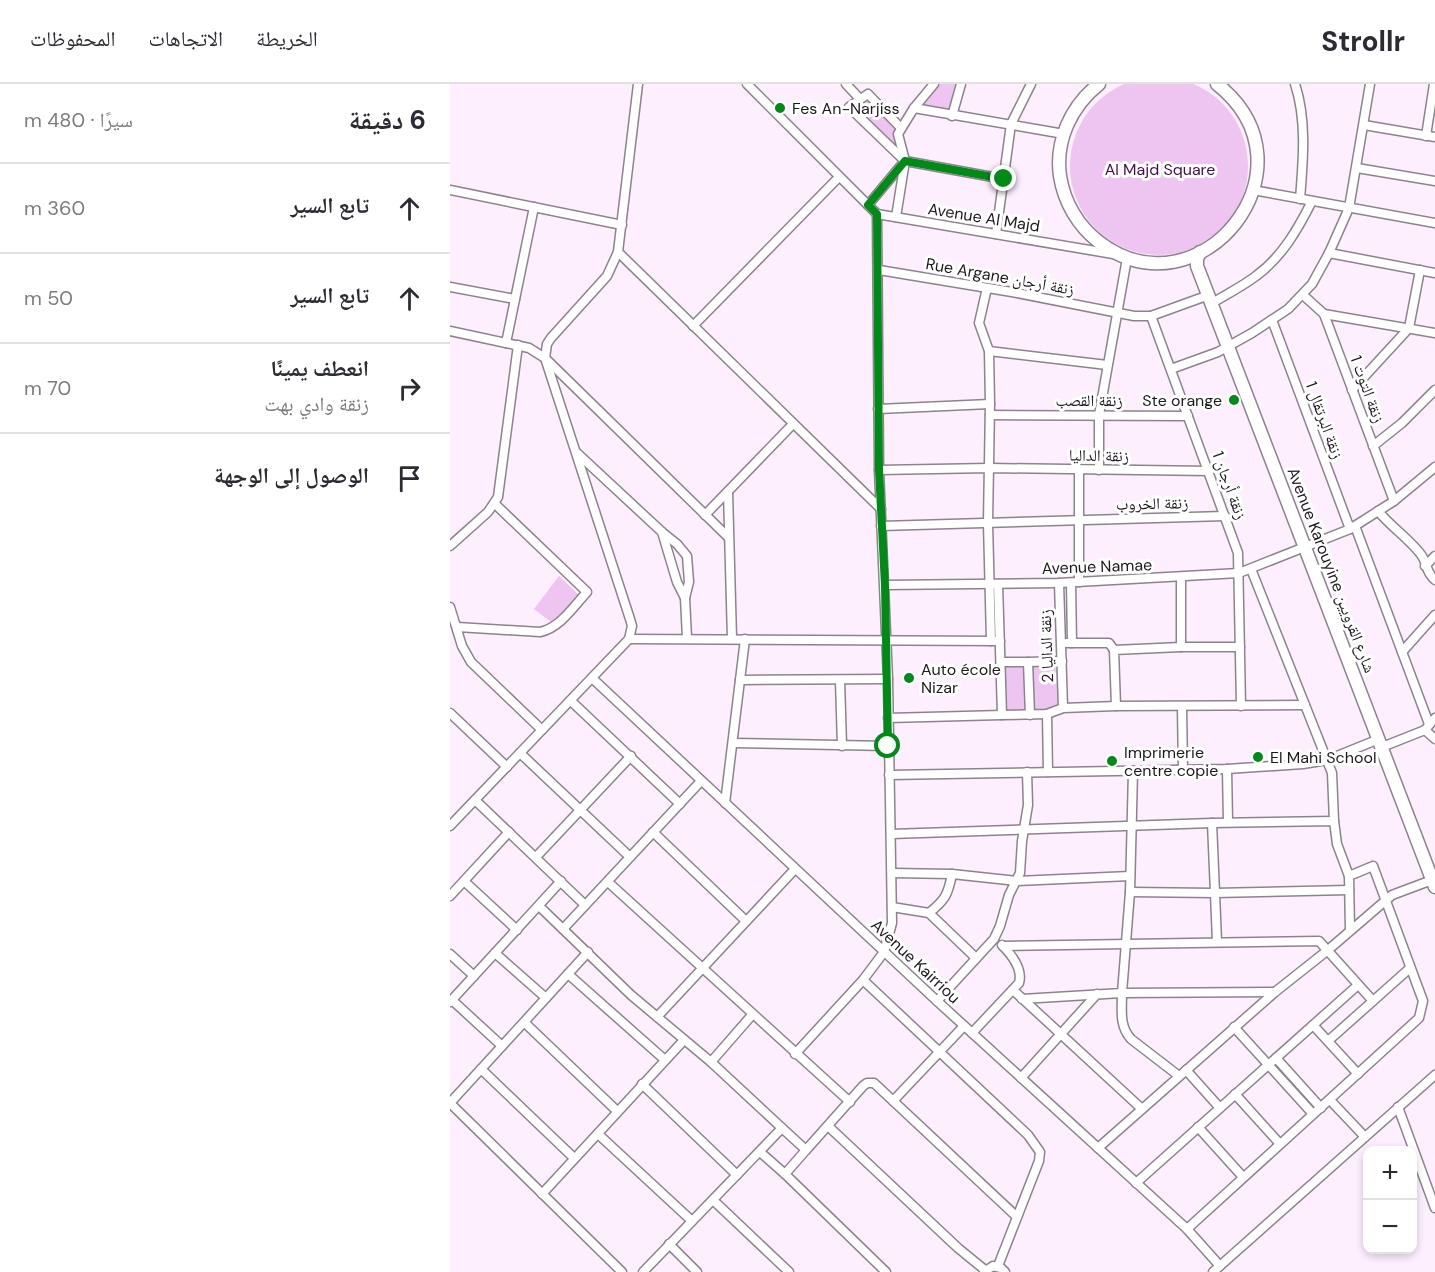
<!DOCTYPE html>
<html lang="ar">
<head>
<meta charset="utf-8">
<style>
	body { margin:0; font-family:"DM Sans","Noto Naskh Arabic",sans-serif; background:#f7f7f7; color:#2b2b33; direction:rtl }
	.controls { position:absolute; right:18px; bottom:18px; display:grid; overflow:hidden; border-radius:12px; box-shadow:0 3px 9px #0003 }
	.controls button { width:54px; height:54px; display:grid; place-items:center; padding:0; border:0; border-bottom:2px solid #e1e1e2; background:#fff; color:#2b2b33; font:30px sans-serif }
	.stop { position:absolute; width:18px; height:18px; margin:-14px; border:4px solid #008a17; border-radius:50%; background:#fff }
	.stop.end { background:#008a17; border-color:#fff; box-shadow:0 2px 6px #0008 }
	.list { margin:0; padding:0; list-style:none }
	h2 { display:flex; justify-content:space-between; align-items:center; height:78px; margin:0; padding:0 24px; font-size:26px }
	h2 small { font-size:20px; font-weight:400; color:#7c7c81 }
	.list li { display:grid; grid-template-columns:39px 1fr auto; gap:18px; align-items:center; box-sizing:border-box; height:90px; padding:0 24px; border-top:2px solid #e1e1e2 }
	.list b { display:block; font-size:22px; white-space:nowrap }
	.list p { margin:0; font-size:20px; white-space:nowrap; color:#7c7c81 }
	.list em { font-size:20px; font-style:normal; color:#7c7c81 }
	.icon { flex:none; width:33px; height:33px; fill:none; stroke:currentColor; stroke-width:2; stroke-linecap:round; stroke-linejoin:round }
	.map { position:relative; flex:none; width:985px; height:1188px; overflow:hidden; direction:ltr }
	header { display:flex; align-items:center; gap:36px; box-sizing:border-box; height:84px; padding:0 30px; background:#fff; border-bottom:2px solid #e1e1e2 }
	header strong { font-size:28px }
	nav { display:flex; gap:33px; margin-inline-start:auto; font-size:21px }
	main { display:flex }
	aside { flex:1; background:#fff }
	.map>svg:first-child { display:block }
	.green { fill:#eec5f1 }
	.lines { fill:none; stroke-linecap:round; stroke-linejoin:round }
	.street-casing { stroke:#8e828f; stroke-width:11 }
	.secondary-casing { stroke:#8e828f; stroke-width:15 }
	.street { stroke:#fff; stroke-width:8 }
	.secondary { stroke:#fff; stroke-width:12 }
	.route { stroke:#008a17; stroke-width:8 }
	.poi-dot { fill:#008a17; stroke:#fff; stroke-width:2 }
	.labels { text-anchor:middle; stroke-width:6; stroke-linejoin:round; paint-order:stroke }
	.poi-label { font-size:16px; fill:#1d181d; stroke:#fff; text-anchor:start }
	.park-label { font-size:16px; fill:#430e48; stroke:#fff }
	.street-label { font-size:16px; fill:#1d181d; stroke:#fff }
</style>
</head>
<body>
<header>
<strong>Strollr</strong>
<nav><a>الخريطة</a><a>الاتجاهات</a><a>المحفوظات</a></nav>
</header>
<main>
<div class="map">
<svg width="985" height="1188" viewBox="0 0 985 1188">
	<rect width="100%" height="100%" fill="#fdeffe"/>
	<!-- green -->
	<g class="green">
		<circle cx="709" cy="82" r="89"/>
		<polygon points="486,0 511,0 500,29 464,24"/>
		<polygon points="418,11 448,46 455,77 400,23"/>
		<polygon points="109,492 132,514 105,541 84,525"/>
		<polygon points="612,577 613,624 552,631 551,578"/>
	</g>
	<g class="lines">
		<!-- street casing -->
		<g class="street-casing">
			<g id="street">
				<polyline points="297,0 427,130"/>
				<polyline points="396,0 410,15"/>
				<path d="M 845,0 C 857,36 853,78 850,115"/>
				<polyline points="464,24 614,50"/>
				<polyline points="502,32 511,0"/>
				<polyline points="914,41 985,53"/>
				<polyline points="451,44 418,10 399,23 455,77 554,95"/>
				<polyline points="976,52 984,0"/>
				<polyline points="907,84 985,97"/>
				<polyline points="0,106 172,141"/>
				<polyline points="803,106 985,139"/>
				<polyline points="418,121 454,78"/>
				<polyline points="427,130 669,171"/>
				<polyline points="446,133 455,77 448,50 464,24 484,0"/>
				<polyline points="546,150 561,40 581,0"/>
				<polyline points="168,168 431,425"/>
				<polyline points="879,169 985,189"/>
				<polyline points="429,186 562,208 684,232 701,232 788,469 791,622"/>
				<polyline points="0,203 65,215"/>
				<polyline points="537,204 529,239 539,267 540,320 538,439 541,557"/>
				<polyline points="853,211 874,230 944,417"/>
				<path d="M 762,219 C 777,210 793,202 806,192 C 832,173 848,145 862,117"/>
				<polyline points="874,230 985,249"/>
				<polyline points="701,232 759,211"/>
				<polyline points="822,236 900,445"/>
				<polyline points="243,242 389,93"/>
				<polyline points="0,247 79,264 95,274 278,453"/>
				<polyline points="56,259 84,123"/>
				<polyline points="539,267 657,281"/>
				<polyline points="721,285 768,268 802,249 838,225 862,200 879,169 899,124 920,0"/>
				<polyline points="902,306 959,244 970,186"/>
				<polyline points="428,325 540,320"/>
				<polyline points="540,331 738,332"/>
				<polyline points="923,362 952,339 985,306"/>
				<polyline points="127,369 212,448 227,460 237,472 239,498 235,514 237,554"/>
				<polyline points="429,386 539,384 759,387"/>
				<polyline points="649,386 649,331 676,180"/>
				<polyline points="278,408 282,555"/>
				<path d="M 928,427 C 941,443 962,457 972,472 C 978,481 975,487 985,496"/>
				<polyline points="255,431 343,340"/>
				<polyline points="431,442 775,432"/>
				<polyline points="905,442 979,640"/>
				<polyline points="212,448 227,498 235,514"/>
				<polyline points="0,462 38,428 48,413 68,261"/>
				<polyline points="975,482 985,472"/>
				<polyline points="801,485 882,689 884,737"/>
				<polyline points="629,498 629,386"/>
				<polyline points="609,499 613,624"/>
				<polyline points="621,499 622,559"/>
				<polyline points="548,500 552,631 597,630 613,624 666,622 855,621"/>
				<polyline points="435,501 609,499 789,489 900,445 944,417 985,383"/>
				<polyline points="0,523 12,562 21,578 92,646"/>
				<path d="M 7,543 L 90,548 C 110,544 124,522 137,508 L 45,420"/>
				<polyline points="179,555 550,557"/>
				<polyline points="617,559 659,559 664,566"/>
				<polyline points="731,563 790,563"/>
				<polyline points="952,568 985,531"/>
				<polyline points="551,578 578,578 580,631"/>
				<polyline points="578,578 612,577"/>
				<polyline points="142,594 487,917 737,1145 770,1182"/>
				<polyline points="290,596 438,595"/>
				<polyline points="390,596 392,662"/>
				<polyline points="121,617 230,720"/>
				<polyline points="666,622 664,566 731,563 731,494"/>
				<polyline points="732,623 733,686"/>
				<polyline points="0,629 57,683"/>
				<polyline points="597,630 598,688"/>
				<polyline points="438,634 552,631"/>
				<polyline points="975,646 985,655"/>
				<polyline points="283,659 438,662"/>
				<polyline points="932,663 975,646 985,634"/>
				<polyline points="70,669 180,773"/>
				<polyline points="777,685 778,738"/>
				<polyline points="439,691 777,685 853,680 877,676 929,655"/>
				<polyline points="25,716 135,821"/>
				<polyline points="275,719 295,555"/>
				<polyline points="0,742 179,555 182,542 180,535 95,274 97,260 101,254 157,192 168,168 188,0"/>
				<polyline points="203,748 296,837"/>
				<polyline points="441,750 762,739"/>
				<polyline points="86,773 181,672"/>
				<polyline points="442,789 502,790"/>
				<polyline points="899,792 887,760 884,737 762,739 765,809 899,806"/>
				<polyline points="14,797 67,846"/>
				<polyline points="158,798 400,1018"/>
				<polyline points="680,808 765,809 767,858"/>
				<polyline points="0,812 59,748"/>
				<polyline points="89,822 181,911 261,978 332,1044"/>
				<polyline points="442,823 479,829 526,874"/>
				<path d="M 479,829 C 495,816 498,811 502,790 L 567,797 L 680,792"/>
				<polyline points="113,845 251,697"/>
				<polyline points="553,862 869,857 923,917 960,884"/>
				<polyline points="138,868 0,1019 172,1188"/>
				<polyline points="45,869 96,914"/>
				<polyline points="0,870 24,892"/>
				<polyline points="118,890 215,976"/>
				<polyline points="413,896 578,1051 590,1068 589,1077 548,1182"/>
				<polyline points="563,906 692,1025"/>
				<polyline points="572,915 672,909 680,808 683,687"/>
				<polyline points="2,916 52,962"/>
				<polyline points="487,917 544,855 550,842 559,811 570,789 572,757 578,721 577,688"/>
				<polyline points="0,918 111,797"/>
				<polyline points="207,933 345,785"/>
				<polyline points="75,939 167,1027"/>
				<polyline points="863,941 908,990"/>
				<polyline points="784,943 863,1030"/>
				<path d="M 522,949 L 569,899 C 573,885 561,870 552,861"/>
				<polyline points="878,957 923,917"/>
				<polyline points="345,970 413,896 434,868 442,839 438,595 429,386 427,130"/>
				<polyline points="826,974 871,1024"/>
				<polyline points="261,978 302,931"/>
				<polyline points="31,985 124,1074"/>
				<polyline points="736,986 770,1024"/>
				<path d="M 729,992 L 681,955 C 669,942 672,926 672,909 L 825,908"/>
				<polyline points="571,994 647,910"/>
				<polyline points="192,1000 287,1091"/>
				<polyline points="785,1010 830,1060"/>
				<polyline points="880,1016 915,1053"/>
				<polyline points="443,1017 514,942"/>
				<polyline points="948,1023 985,1124"/>
				<polyline points="378,1042 508,1164 535,1186"/>
				<polyline points="748,1043 793,1093"/>
				<polyline points="148,1050 242,1137"/>
				<polyline points="648,1064 825,908 878,866 942,811 982,796"/>
				<polyline points="356,1066 413,1002 417,999 424,999 566,1132"/>
				<polyline points="335,1090 436,1188"/>
				<polyline points="686,1099 908,901"/>
				<polyline points="92,1110 234,956"/>
				<polyline points="263,1116 339,1188"/>
				<polyline points="737,1145 969,934 973,917 923,782 899,792 900,846"/>
				<polyline points="219,1160 247,1188"/>
				<polyline points="193,1188 332,1044 356,1066 335,1090 310,1068"/>
				<polyline points="534,1188 543,1182 551,1184 555,1188"/>
				<polyline points="763,1188 985,991"/>
			</g>
		</g>
		<!-- secondary casing -->
		<g class="secondary-casing">
			<g id="secondary">
				<path d="M 649,0 C 621,22 605,57 610,92 C 614,118 628,142 649,158 C 749,235 873,84 767,0"/>
				<polyline points="750,168 747,175 747,182 985,803"/>
			</g>
		</g>
		<!-- street -->
		<use href="#street" class="street"/>
		<!-- secondary -->
		<use href="#secondary" class="secondary"/>
	</g>
	<g class="lines">
		<!-- route -->
		<polyline class="route" points="438,662 435,501 429,386 427,130 418,121 455,77 554,95"/>
	</g>
	<!-- markers -->
	<g class="poi-dot">
		<circle cx="330" cy="24" r="6"/>
		<circle cx="784" cy="316" r="6"/>
		<circle cx="459" cy="594" r="6"/>
		<circle cx="808" cy="673" r="6"/>
		<circle cx="662" cy="677" r="6"/>
	</g>
	<g class="labels">
		<!-- poi labels -->
		<g class="poi-label">
			<text x="342" y="30">Fes An-Narjiss</text>
			<text x="772" y="322" text-anchor="end">Ste orange</text>
			<text x="471" y="591">Auto école<tspan x="471" dy="18">Nizar</tspan></text>
			<text x="674" y="674">Imprimerie<tspan x="674" dy="18">centre copie</tspan></text>
			<text x="820" y="679">El Mahi School</text>
		</g>
		<!-- park labels -->
		<g class="park-label">
			<text x="710" y="91">Al Majd Square</text>
		</g>
		<!-- street labels -->
		<g class="street-label">
			<text transform="translate(534 133) rotate(9)" y="6">Avenue Al Majd</text>
			<text transform="translate(550 192) rotate(10)" y="6">Rue Argane زنقة أرجان</text>
			<text transform="translate(918 305) rotate(70)" y="6">زنقة التوت 1</text>
			<text x="639" y="322">زنقة القصب</text>
			<text transform="translate(875 336) rotate(70)" y="6">زنقة البرتقال 1</text>
			<text transform="translate(649 371) rotate(1)" y="6">زنقة الداليا</text>
			<text transform="translate(780 401) rotate(70)" y="6">زنقة أرجان 1</text>
			<text transform="translate(702 419) rotate(-1)" y="6">زنقة الخروب</text>
			<text transform="translate(647 482) rotate(-2)" y="6">Avenue Namae</text>
			<text transform="translate(882 486) rotate(69)" y="6">Avenue Karouyine شارع القرويين</text>
			<text transform="translate(596 562) rotate(-92)" y="6">زنقة الداليا 2</text>
			<text transform="translate(466 877) rotate(43)" y="6">Avenue Kairriou</text>
		</g>
	</g>
</svg>
<div class="controls">
<button>+</button>
<button>−</button>
</div>
<div class="stop" style="left:438px;top:662px"></div>
<div class="stop end" style="left:554px;top:95px"></div>
</div>
<aside>
<h2>6 دقيقة<small>سيرًا · 480 m</small></h2>
<ul class="list">
<li><svg class="icon" aria-label="ahead" viewBox="0 0 24 24"><path d="M12 20V5M6 11l6-6 6 6"/></svg><div><b>تابع السير</b></div><em>360 m</em></li>
<li><svg class="icon" aria-label="ahead" viewBox="0 0 24 24"><path d="M12 20V5M6 11l6-6 6 6"/></svg><div><b>تابع السير</b></div><em>50 m</em></li>
<li><svg class="icon" aria-label="right" viewBox="0 0 24 24"><path d="M7 20v-9h11M14 6l5 5-5 5"/></svg><div><b>انعطف يمينًا</b><p>زنقة وادي بهت</p></div><em>70 m</em></li>
<li><svg class="icon" aria-label="arrive" viewBox="0 0 24 24"><path d="M6 21V4h12l-3 4 3 4H6"/></svg><div><b>الوصول إلى الوجهة</b></div></li>
</ul>
</aside>
</main>
</body>
</html>
